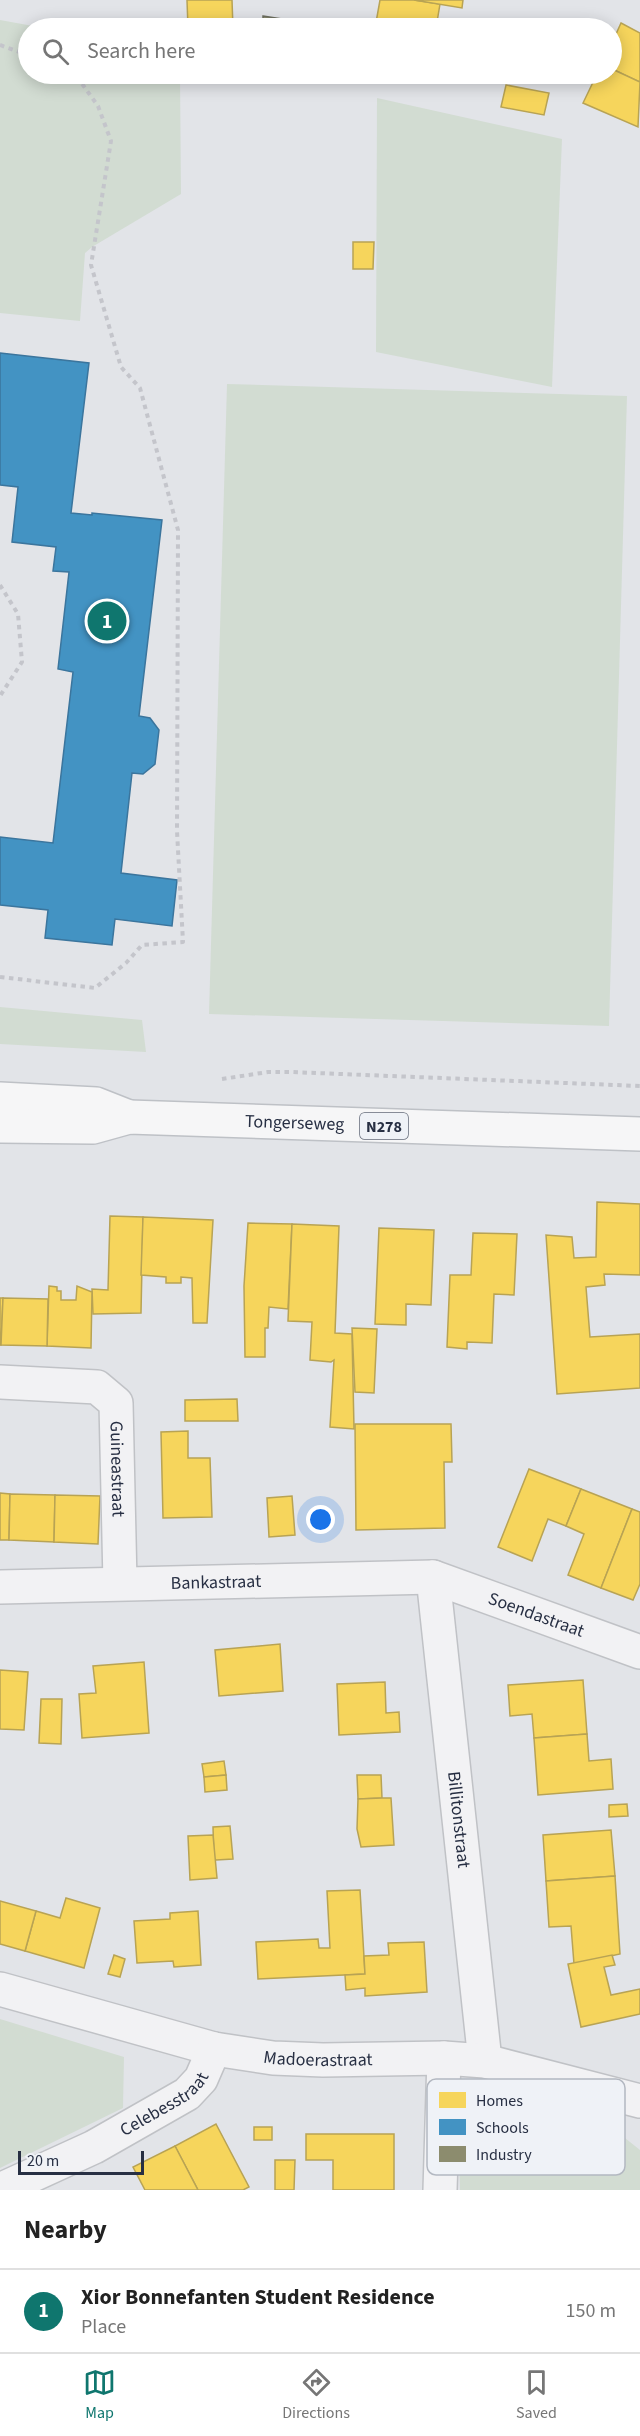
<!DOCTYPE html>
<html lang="en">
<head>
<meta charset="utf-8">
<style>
	body { margin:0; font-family:"Source Sans 3",sans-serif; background:#f2f2f2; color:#222 }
	.scale { position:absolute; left:18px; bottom:15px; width:126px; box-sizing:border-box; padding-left:6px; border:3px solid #272f43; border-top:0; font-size:16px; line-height:21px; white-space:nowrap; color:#272f43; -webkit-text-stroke:4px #eff2f7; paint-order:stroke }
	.you { position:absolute; left:321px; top:1520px; width:21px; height:21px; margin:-15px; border:4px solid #fff; border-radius:50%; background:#1a73e8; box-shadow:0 0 0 9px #1a73e833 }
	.badge { display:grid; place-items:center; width:39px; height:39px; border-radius:50%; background:#0f766e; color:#fff; font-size:20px; font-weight:700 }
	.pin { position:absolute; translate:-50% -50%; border:3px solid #fff; box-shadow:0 2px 6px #0006 }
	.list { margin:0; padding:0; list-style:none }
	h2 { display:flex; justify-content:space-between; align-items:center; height:78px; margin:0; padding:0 24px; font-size:26px }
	h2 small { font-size:20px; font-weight:400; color:#767676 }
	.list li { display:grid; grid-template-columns:39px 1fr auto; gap:18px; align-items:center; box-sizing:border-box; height:84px; padding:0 24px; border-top:2px solid #e0e0e0 }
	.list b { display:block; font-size:22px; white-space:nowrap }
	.list p { margin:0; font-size:20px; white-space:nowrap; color:#767676 }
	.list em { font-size:20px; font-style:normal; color:#767676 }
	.icon { flex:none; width:33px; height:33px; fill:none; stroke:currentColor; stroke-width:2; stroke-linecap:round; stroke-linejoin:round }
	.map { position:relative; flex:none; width:640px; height:2190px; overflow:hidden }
	.search { position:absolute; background:#fff; box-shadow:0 3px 15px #0003; left:18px; right:18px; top:18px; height:66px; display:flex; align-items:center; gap:15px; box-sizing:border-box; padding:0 21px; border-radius:33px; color:#767676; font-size:22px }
	.sheet { height:162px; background:#fff }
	nav { display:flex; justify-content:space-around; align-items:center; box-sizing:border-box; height:84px; border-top:2px solid #e0e0e0; background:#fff; font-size:16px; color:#767676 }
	nav a { display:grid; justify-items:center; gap:3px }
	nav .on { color:#0f766e }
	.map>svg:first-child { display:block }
	.green { fill:#d2dcd2 }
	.homes { fill:#f6d55c; stroke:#b8a354; stroke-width:1.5 }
	.schools { fill:#4393c3; stroke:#3b759d; stroke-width:1.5 }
	.industry { fill:#8c8c6e; stroke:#6e7061; stroke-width:1.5 }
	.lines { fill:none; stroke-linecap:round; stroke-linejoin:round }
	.minor-casing { stroke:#c0c2c6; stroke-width:36 }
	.primary-casing { stroke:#bec1c6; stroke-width:36 }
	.path { stroke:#c4c5cb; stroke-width:4; stroke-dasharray:4.5 4.5; stroke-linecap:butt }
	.minor { stroke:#f2f2f4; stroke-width:33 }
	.primary { stroke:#f6f6f7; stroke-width:33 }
	.labels { text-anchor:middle; stroke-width:6; stroke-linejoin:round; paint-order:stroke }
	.shield { fill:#eff2f7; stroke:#636a79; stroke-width:1.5 }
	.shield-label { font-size:16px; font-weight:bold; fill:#272f43 }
	.street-label { font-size:18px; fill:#272f43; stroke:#eff2f7 }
	.key { fill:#eff2f7; stroke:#b3b8c1; stroke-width:1.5 }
	.key-label { font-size:16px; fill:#272f43 }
</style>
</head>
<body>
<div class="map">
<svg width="640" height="2190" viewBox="0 0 640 2190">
	<rect width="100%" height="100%" fill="#e2e4e8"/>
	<!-- green -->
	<g class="green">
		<polygon points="0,20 44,28 28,28 28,74 180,74 181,194 92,247 85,253 80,321 0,313"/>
		<polygon points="377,98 562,139 552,387 376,352"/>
		<polygon points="227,384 627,396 609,1026 209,1014"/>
		<polygon points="0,1007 142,1020 146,1052 0,1044"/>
		<polygon points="0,2019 124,2057 123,2108 0,2168"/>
		<path d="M 509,2104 L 543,2111 L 625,2138 L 640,2150 L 640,2190 L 460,2190 C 460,2163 452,2123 481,2108 C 488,2104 502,2105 509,2104 Z"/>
	</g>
	<!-- homes -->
	<g class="homes">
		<polygon points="187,0 232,0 233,28 188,28"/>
		<polygon points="380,0 414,0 440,4 436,28 375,28"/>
		<polygon points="414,0 463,0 462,8"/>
		<polygon points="621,23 640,33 640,82 612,69 612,43"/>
		<polygon points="612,69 640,82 638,127 583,103 597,74 612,74"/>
		<polygon points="506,85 549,93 544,115 501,107"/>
		<polygon points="353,242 374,242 373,269 353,269"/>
		<polygon points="597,1202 640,1204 640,1275 604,1274 605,1285 586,1287 590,1337 640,1334 640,1388 557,1394 546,1235 572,1237 574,1258 596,1257"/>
		<polygon points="110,1216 143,1217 141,1313 93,1314 92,1289 108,1290"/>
		<polygon points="143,1217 213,1220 207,1323 193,1323 192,1278 181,1277 181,1283 166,1283 166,1277 141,1275"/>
		<polygon points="248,1223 292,1224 288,1309 269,1307 268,1328 265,1328 265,1357 245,1357 244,1286"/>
		<polygon points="292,1224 339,1226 335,1333 352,1334 354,1429 330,1427 334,1360 331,1362 310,1360 312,1322 288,1321"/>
		<polygon points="379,1228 434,1230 431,1305 406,1304 406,1325 375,1324"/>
		<polygon points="473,1233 517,1234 514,1295 494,1294 492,1343 467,1342 467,1349 447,1347 450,1275 471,1275"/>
		<polygon points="49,1286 57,1287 57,1291 61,1291 61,1300 76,1300 77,1286 92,1292 91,1348 47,1346"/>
		<polygon points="0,1298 3,1298 1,1345 0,1345"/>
		<polygon points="3,1298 48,1299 47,1346 1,1345"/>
		<polygon points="352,1328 377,1329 374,1393 355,1392"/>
		<polygon points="237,1399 238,1421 185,1421 185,1400"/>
		<polygon points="355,1424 451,1424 452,1462 444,1462 445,1528 356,1530"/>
		<polygon points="188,1431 188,1458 210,1458 212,1517 163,1518 161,1432"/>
		<polygon points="529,1469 581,1489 566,1526 548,1519 532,1561 498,1547"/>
		<polygon points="581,1489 632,1509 601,1588 568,1575 584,1534 566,1526"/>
		<polygon points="0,1493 10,1494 9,1540 0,1540"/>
		<polygon points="10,1494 55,1495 54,1542 9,1540"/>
		<polygon points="55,1495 100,1496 98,1544 54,1542"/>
		<polygon points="292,1496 295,1535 269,1537 267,1498"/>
		<polygon points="632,1509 640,1512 640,1584 633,1600 601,1588"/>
		<polygon points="280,1644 283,1691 219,1696 215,1650"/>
		<polygon points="144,1662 149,1733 82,1738 79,1694 96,1693 93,1666"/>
		<polygon points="0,1670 28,1672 24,1730 0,1729"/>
		<polygon points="583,1680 587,1734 534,1738 532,1714 510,1716 508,1685"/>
		<polygon points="385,1682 386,1713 399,1712 400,1732 339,1735 337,1684"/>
		<polygon points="41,1699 62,1699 61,1744 39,1743"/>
		<polygon points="587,1734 589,1761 611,1759 613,1789 538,1795 534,1738"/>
		<polygon points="224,1761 226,1775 204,1777 202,1764"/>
		<polygon points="226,1775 227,1790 205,1792 204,1777"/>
		<polygon points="357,1775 381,1775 382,1798 358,1799"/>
		<polygon points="382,1798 391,1798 394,1845 361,1847 357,1829 358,1799"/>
		<polygon points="627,1804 628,1816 609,1817 609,1805"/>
		<polygon points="230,1826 233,1859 216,1860 214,1858 213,1827"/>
		<polygon points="611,1830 615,1876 546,1881 543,1835"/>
		<polygon points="213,1835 217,1878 190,1880 188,1836"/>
		<polygon points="615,1876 620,1954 574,1964 571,1926 549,1927 546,1881"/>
		<polygon points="360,1890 365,1974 258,1979 256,1942 318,1939 319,1948 330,1948 327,1891"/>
		<polygon points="66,1898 100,1908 84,1968 25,1951 36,1911 60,1918"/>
		<polygon points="0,1901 36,1911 25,1951 0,1944"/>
		<polygon points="198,1911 201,1965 174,1967 173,1961 137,1963 134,1921 170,1919 170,1913"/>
		<polygon points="424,1942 427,1992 365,1996 365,1988 346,1990 345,1975 365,1974 364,1956 389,1955 388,1943"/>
		<polygon points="114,1955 125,1959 120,1977 108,1974"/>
		<polygon points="612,1955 615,1965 604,1967 611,1995 640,1989 640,2014 581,2027 568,1964"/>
		<polygon points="216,2124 249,2187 243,2190 198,2190 175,2146"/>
		<rect x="254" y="2127" width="18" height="13"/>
		<polygon points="306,2134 394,2134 394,2190 333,2190 333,2160 306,2160"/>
		<polygon points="175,2146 198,2190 145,2190 133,2167"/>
		<polygon points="275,2160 295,2160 294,2190 275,2190"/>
	</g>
	<!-- schools -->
	<polygon class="schools" points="0,353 89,363 71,513 92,515 92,513 162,520 139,716 150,718 159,730 155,764 143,774 132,773 121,873 177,880 172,926 115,919 112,945 45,938 48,910 0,905 0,837 53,843 73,672 58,669 69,572 53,571 56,547 12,542 18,487 0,485"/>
	<!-- industry -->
	<g class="industry">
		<polygon points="263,16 283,19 281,28 263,28"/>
		<polygon points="283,19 302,23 301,28 281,28"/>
		<polygon points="302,23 321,26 321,28 301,28"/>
	</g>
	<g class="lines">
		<!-- minor casing -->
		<g class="minor-casing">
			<g id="minor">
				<path id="s1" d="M 0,1382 L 97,1387 L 116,1403 L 120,1583"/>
				<path id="s2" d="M 433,1577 L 485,2061"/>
				<path id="s3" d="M 0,1587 L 433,1577 L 640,1652"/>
				<path id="s4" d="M 0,1989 L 214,2049 L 273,2058 L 323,2060 L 444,2058 L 485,2061 L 640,2101"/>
				<path id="s5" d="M 0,2190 L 94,2147 L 187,2094 L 201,2079 L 214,2049"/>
				<polyline points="440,2190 444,2058"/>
			</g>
		</g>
		<!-- primary casing -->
		<g class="primary-casing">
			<g id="primary">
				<polyline points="0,1099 96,1104 129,1117"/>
				<path id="s6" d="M 0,1126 L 93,1127 L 129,1117 L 640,1134"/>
			</g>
		</g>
		<!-- path -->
		<g class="path">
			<polyline points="0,45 28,55"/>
			<polyline points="0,585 18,614 22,662 0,696"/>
			<polyline points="0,977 95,988 126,963 142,945 183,942 177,831 178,530 140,388 121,367 91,265 111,141 98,106 75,74"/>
			<polyline points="222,1079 268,1072 291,1072 640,1086"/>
		</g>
		<!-- minor -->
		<use href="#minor" class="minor"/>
		<!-- primary -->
		<use href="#primary" class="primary"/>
	</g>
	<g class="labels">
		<!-- shield labels -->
		<rect class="shield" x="360" y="1113" width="48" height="26" rx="4.5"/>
		<g class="shield-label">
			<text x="384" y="1132">N278</text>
		</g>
		<!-- street labels -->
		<g class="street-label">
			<text dy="6" stroke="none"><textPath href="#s6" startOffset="296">Tongerseweg</textPath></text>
			<text dy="6" stroke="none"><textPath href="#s1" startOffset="188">Guineastraat</textPath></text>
			<text dy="6" stroke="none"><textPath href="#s3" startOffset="216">Bankastraat</textPath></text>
			<text dy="6" stroke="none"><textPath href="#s3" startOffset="543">Soendastraat</textPath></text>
			<text dy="6" stroke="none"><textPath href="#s2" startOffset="244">Billitonstraat</textPath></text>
			<text dy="6" stroke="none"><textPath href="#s4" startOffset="327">Madoerastraat</textPath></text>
			<text dy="6" stroke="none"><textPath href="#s5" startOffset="186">Celebesstraat</textPath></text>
		</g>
	</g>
	<!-- legend -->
	<rect x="427" y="2079" width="198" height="96" rx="9" class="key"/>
	<rect x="439" y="2092" width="27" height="16" fill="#f6d55c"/>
	<rect x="439" y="2119" width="27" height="16" fill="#4393c3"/>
	<rect x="439" y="2146" width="27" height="16" fill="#8c8c6e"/>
	<g class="key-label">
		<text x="476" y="2106">Homes</text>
		<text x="476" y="2133">Schools</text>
		<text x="476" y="2160">Industry</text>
	</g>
</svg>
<div class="scale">20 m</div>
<div class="you"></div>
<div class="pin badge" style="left:107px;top:621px">1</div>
<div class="search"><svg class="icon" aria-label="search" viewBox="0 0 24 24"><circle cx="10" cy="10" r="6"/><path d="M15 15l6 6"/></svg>Search here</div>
</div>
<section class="sheet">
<h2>Nearby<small></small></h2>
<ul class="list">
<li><span class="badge">1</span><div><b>Xior Bonnefanten Student Residence</b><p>Place</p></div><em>150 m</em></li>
</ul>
</section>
<nav>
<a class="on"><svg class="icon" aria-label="map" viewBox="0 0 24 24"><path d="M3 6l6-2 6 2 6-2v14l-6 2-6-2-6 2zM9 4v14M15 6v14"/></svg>Map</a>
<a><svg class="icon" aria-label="directions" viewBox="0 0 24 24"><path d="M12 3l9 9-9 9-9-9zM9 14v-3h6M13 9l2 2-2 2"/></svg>Directions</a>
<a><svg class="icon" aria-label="saved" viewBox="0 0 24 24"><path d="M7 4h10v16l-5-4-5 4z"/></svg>Saved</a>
</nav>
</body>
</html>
